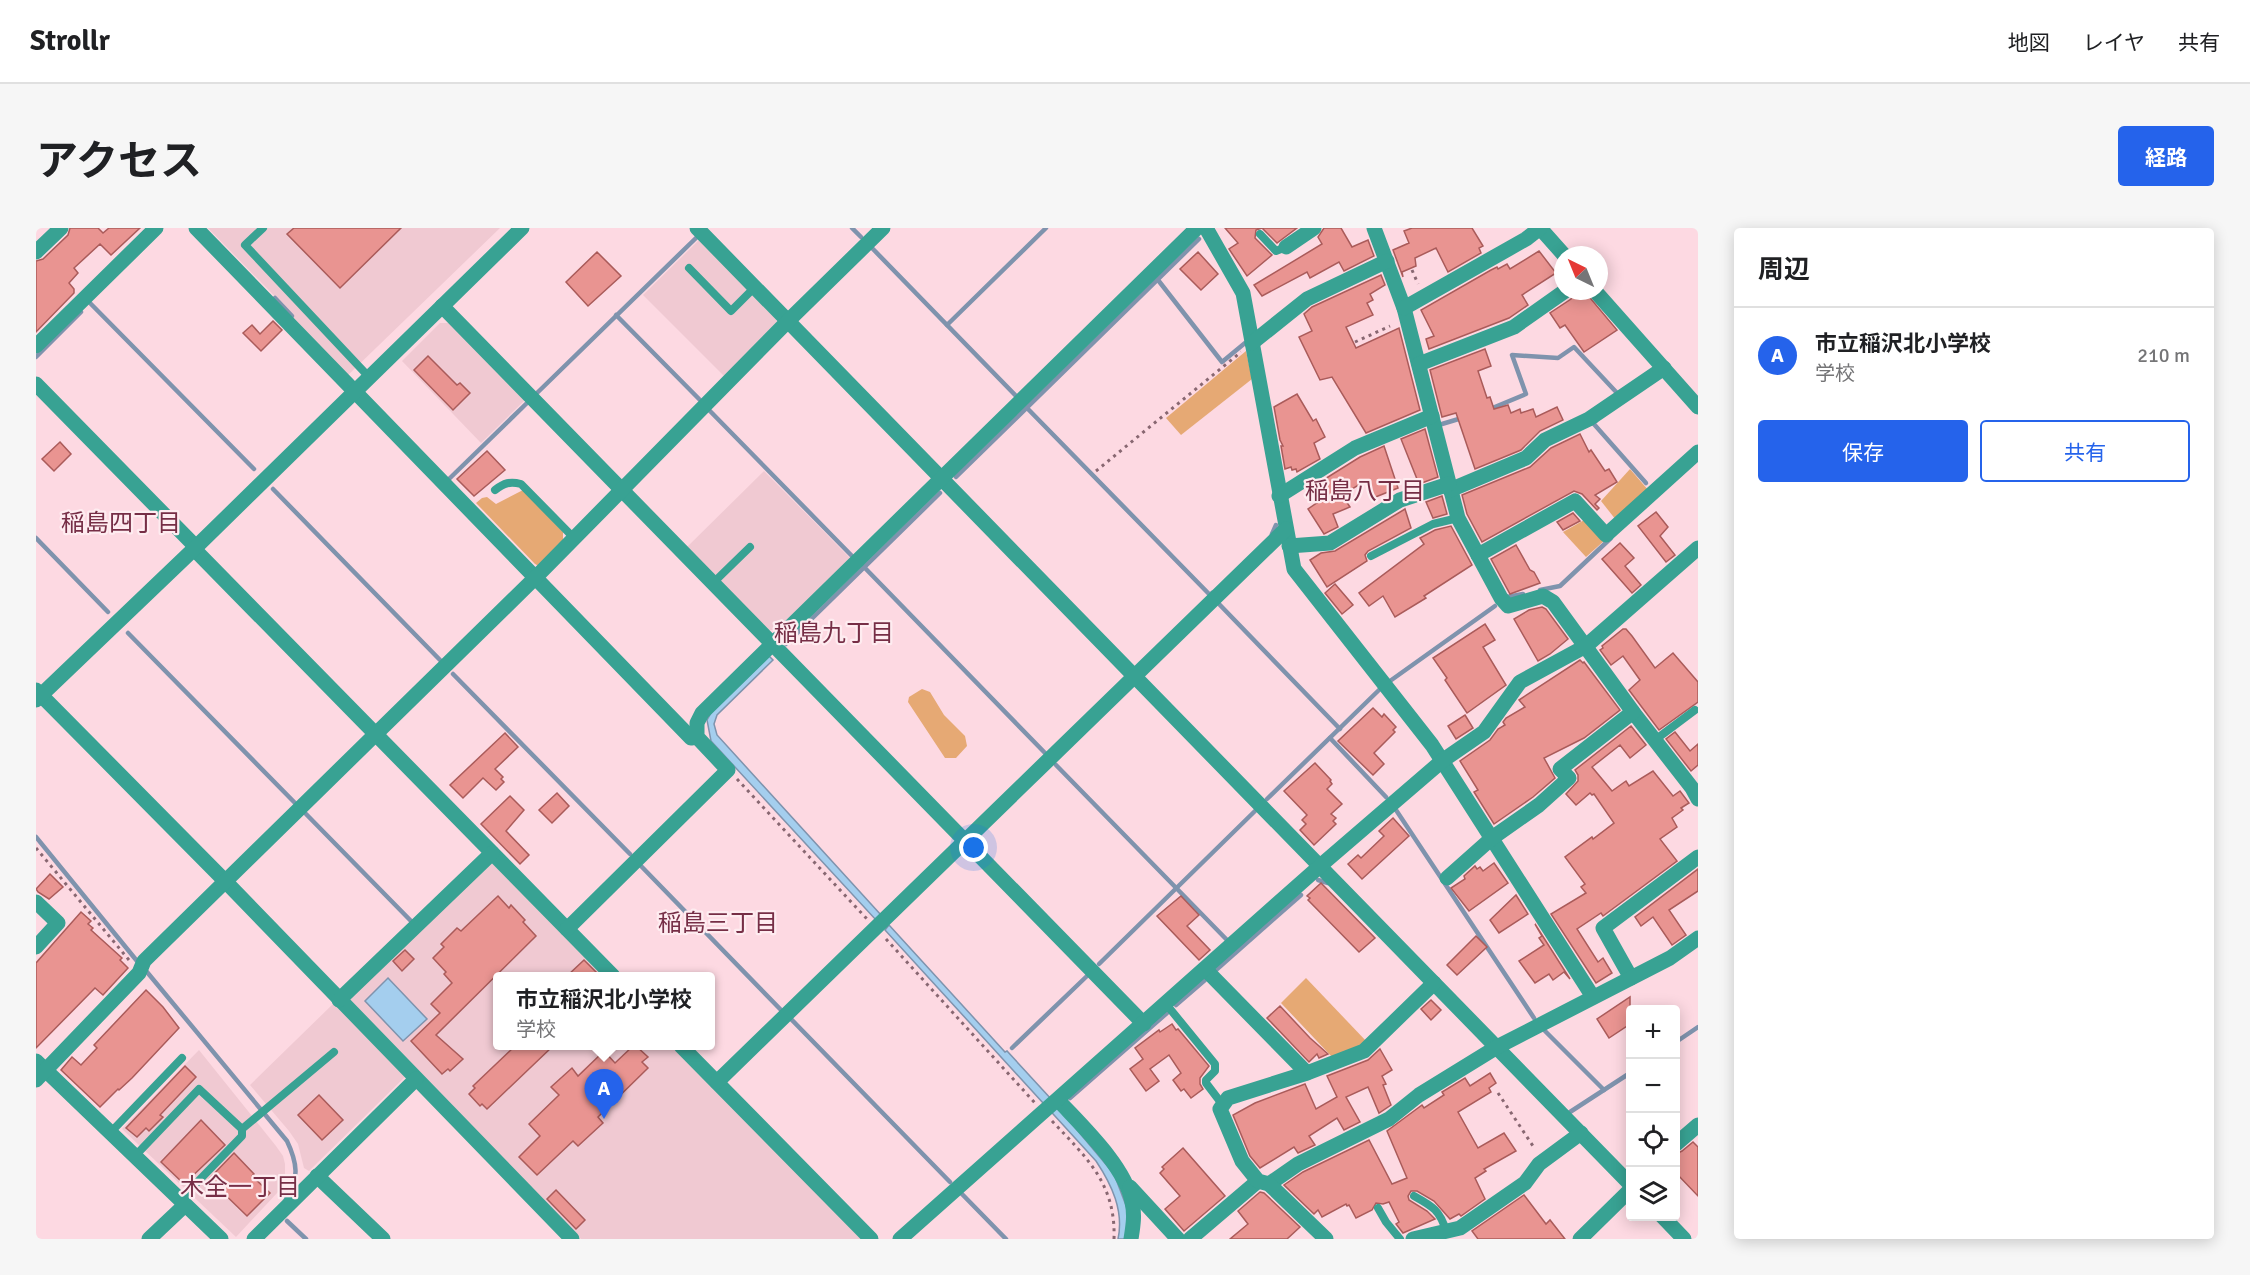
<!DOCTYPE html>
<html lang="ja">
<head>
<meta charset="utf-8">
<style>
	body { margin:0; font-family:Signika,"Noto Sans JP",sans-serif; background:#f6f6f6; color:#202124 }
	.controls { position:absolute; right:18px; bottom:18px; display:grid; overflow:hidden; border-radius:6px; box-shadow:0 3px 15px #0003 }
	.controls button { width:54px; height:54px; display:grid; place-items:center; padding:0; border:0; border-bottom:2px solid #e0e0e0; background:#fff; color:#202124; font:30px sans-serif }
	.compass { position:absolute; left:1518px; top:18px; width:54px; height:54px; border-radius:50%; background:#fff; box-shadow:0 3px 15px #0003; rotate:317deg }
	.you { position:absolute; left:938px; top:620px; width:21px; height:21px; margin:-15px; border:4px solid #fff; border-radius:50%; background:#1a73e8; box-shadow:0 0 0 9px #1a73e833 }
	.badge { display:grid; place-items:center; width:39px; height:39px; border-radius:50%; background:#2563eb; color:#fff; font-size:20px; font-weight:700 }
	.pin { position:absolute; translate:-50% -50px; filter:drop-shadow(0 2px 3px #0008) }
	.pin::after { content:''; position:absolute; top:32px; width:21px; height:18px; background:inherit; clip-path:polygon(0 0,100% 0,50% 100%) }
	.popup { position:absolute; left:457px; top:744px; width:222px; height:78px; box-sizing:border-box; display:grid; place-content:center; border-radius:6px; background:#fff; filter:drop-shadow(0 2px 4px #0005); font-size:20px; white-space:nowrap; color:#757577 }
	.popup b { font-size:22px; color:#202124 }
	.popup::after { content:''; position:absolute; left:50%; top:100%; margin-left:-12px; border:12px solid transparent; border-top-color:#fff }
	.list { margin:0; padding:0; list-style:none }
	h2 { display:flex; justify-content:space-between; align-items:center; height:78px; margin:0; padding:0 24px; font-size:26px }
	h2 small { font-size:20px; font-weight:400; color:#757577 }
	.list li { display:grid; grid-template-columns:39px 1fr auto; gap:18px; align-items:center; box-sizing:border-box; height:96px; padding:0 24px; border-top:2px solid #e0e0e0 }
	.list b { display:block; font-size:22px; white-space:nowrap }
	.list p { margin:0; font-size:20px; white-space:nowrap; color:#757577 }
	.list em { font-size:20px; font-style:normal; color:#757577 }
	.actions { display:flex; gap:12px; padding:18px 24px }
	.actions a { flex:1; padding:14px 0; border:2px solid #2563eb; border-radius:6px; text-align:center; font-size:21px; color:#2563eb }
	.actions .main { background:#2563eb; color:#fff }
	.icon { flex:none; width:33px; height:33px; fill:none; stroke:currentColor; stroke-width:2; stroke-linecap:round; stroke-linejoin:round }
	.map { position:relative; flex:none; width:1662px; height:1011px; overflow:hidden; border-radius:6px }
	header { display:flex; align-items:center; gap:36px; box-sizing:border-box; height:84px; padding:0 30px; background:#fff; border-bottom:2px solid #e0e0e0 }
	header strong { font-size:28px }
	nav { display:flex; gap:33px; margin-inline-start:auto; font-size:21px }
	.intro { display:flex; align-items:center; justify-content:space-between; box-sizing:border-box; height:144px; padding:0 36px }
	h1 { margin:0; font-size:42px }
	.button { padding:15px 27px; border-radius:6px; background:#2563eb; color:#fff; font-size:21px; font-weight:700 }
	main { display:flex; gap:36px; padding:0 36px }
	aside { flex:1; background:#fff; border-radius:6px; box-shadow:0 3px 15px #0003 }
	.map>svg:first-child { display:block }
	.built { fill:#f0c9d2 }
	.green { fill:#e6a974 }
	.water { fill:#a4ceee; stroke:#7f93ad; stroke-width:1.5 }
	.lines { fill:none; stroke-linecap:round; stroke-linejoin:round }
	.stream { stroke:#7f93ad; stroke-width:4.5 }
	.building { fill:#e99491; stroke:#aa5b5a; stroke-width:1.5 }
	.path { stroke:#886771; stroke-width:3; stroke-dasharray:3 4.5; stroke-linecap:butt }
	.service { stroke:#38a293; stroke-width:8 }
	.minor { stroke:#38a293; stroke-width:15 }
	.tertiary { stroke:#38a293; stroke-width:15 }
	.labels { text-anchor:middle; stroke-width:4.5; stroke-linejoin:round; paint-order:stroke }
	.neighbourhood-label { font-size:24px; fill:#762e46; stroke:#feecf0 }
</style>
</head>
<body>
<header>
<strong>Strollr</strong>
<nav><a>地図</a><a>レイヤ</a><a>共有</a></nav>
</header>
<div class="intro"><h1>アクセス</h1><a class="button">経路</a></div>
<main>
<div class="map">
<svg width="1662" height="1011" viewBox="0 0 1662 1011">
	<rect width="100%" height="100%" fill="#fdd9e2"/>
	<!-- built -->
	<g class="built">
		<polygon points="172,0 464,0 310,149 254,90 257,87"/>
		<polygon points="664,11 739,87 741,94 740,99 690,150 607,67"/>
		<polygon points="404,95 414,95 489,172 445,215 366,133"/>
		<polygon points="728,243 815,331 741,402 731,402 650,320"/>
		<polygon points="456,635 568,748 462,748 462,818 636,818 825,1011 545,1011 311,771"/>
		<polygon points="299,774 371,847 273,943 268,940 262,916 253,903 214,857"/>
		<polygon points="163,822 240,918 247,928 249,936 249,951 242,964 200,1009 86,901"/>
	</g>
	<!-- green -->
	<g class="green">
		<polygon points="1210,123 1216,151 1145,207 1130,190"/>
		<polygon points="1594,241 1613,263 1580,292 1565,273"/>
		<polygon points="487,262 527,304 527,317 505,339 499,336 440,275 446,270 451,269 460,276"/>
		<polygon points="1550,291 1569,312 1550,329 1527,304"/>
		<polygon points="886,461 894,464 908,487 929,508 931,518 920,530 909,530 872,474 873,469"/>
		<polygon points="1270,750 1331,814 1297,830 1245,775"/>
	</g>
	<!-- water -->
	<g class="water">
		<polygon points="733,428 737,432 681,487 678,496 681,507 845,687 840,692 675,513 671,492 675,485"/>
		<path d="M 853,697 L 969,824 L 971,823 L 1016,872 L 1078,946 L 1094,988 L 1090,1011 L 1082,1011 C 1088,983 1076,957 1060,933 L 849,702 Z"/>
		<polygon points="352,750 391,791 367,813 329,773"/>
	</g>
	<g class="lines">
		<!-- stream -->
		<g class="stream">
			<polyline points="816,0 825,9"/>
			<polyline points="836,20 981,169"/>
			<polyline points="1122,52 1186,134 1209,115"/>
			<polyline points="239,70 256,88"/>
			<polyline points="54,75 218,241"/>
			<polyline points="580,87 664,172"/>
			<polyline points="911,97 1010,0"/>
			<polyline points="0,129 45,84"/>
			<polyline points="501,165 660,10"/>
			<polyline points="991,180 1174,367 1176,365"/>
			<polyline points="1454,181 1490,166 1476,127 1522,130 1538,119 1582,166"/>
			<polyline points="673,182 816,328"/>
			<polyline points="1560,193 1557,195 1610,255"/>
			<polyline points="1406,196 1426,190"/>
			<polyline points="920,249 1163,11"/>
			<polyline points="413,251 491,175"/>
			<polyline points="237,261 404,432"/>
			<polyline points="1236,306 1240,297"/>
			<polyline points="0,310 72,384"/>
			<polyline points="828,339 1010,526"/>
			<polyline points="1504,362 1524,358 1575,310"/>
			<polyline points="1471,369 1487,366"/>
			<polyline points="1183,376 1304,501"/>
			<polyline points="92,405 260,576"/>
			<polyline points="750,416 904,265"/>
			<polyline points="417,446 594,626"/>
			<polyline points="1354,453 1459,378"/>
			<polyline points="1294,510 1350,569"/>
			<polyline points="1020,537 1191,712"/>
			<polyline points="1231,571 1343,462"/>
			<polyline points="1360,582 1498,790"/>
			<polyline points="270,586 375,693"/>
			<polyline points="0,609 101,733"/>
			<polyline points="605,638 746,783"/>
			<polyline points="1282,652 1292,655"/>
			<polyline points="1063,736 1219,583"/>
			<polyline points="1180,742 1265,667"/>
			<path d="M 111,744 L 251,913 C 261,934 264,951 250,971"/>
			<polyline points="1140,777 1169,752"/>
			<polyline points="753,789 914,954"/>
			<polyline points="1509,803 1568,862"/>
			<polyline points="1640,814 1662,799"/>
			<polyline points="976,820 1051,748"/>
			<polyline points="1034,870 1131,785"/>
			<polyline points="1534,884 1594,845"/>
			<polyline points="925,965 970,1011"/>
			<polyline points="251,993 270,1011"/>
		</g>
	</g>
	<!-- building -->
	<g class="building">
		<polygon points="34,0 62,0 67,5 73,0 104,0 75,27 64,16 38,40 42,45 33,55 38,61 38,65 0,104 0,33 7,31 32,7"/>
		<polygon points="258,0 365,0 304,60 251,6"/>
		<polygon points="1189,0 1261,0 1241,15 1226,0 1220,2 1219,10 1236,27 1211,48 1193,21 1202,15"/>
		<polygon points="1288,0 1305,0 1316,19 1332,12 1338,28 1308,43 1303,34 1274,50 1271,44 1226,68 1218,57 1286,16 1282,9"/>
		<polygon points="1376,0 1436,0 1447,18 1443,20 1445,25 1412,44 1400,20 1379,30 1380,38 1366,44 1367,49 1357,22 1373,15 1368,3"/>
		<polygon points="1503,23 1520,45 1486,67 1492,77 1473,90 1393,121 1390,111 1398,108 1385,82 1455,42 1461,39 1462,41 1471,36 1474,41"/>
		<polygon points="561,24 585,48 552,78 530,54"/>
		<polygon points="1162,24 1182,46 1165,62 1144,41"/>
		<polygon points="1345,47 1349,57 1334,66 1337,72 1331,75 1337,87 1310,99 1320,120 1363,100 1384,182 1330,205 1296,149 1284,152 1263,109 1276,103 1268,86 1276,79"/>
		<polygon points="1539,63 1547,63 1550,65 1581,102 1548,124 1529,97 1524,100 1514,85 1535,71"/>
		<polygon points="237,93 246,102 225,123 207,105 216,97 224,106"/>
		<polygon points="1449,121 1455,138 1442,143 1451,170 1454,169 1458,181 1472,177 1475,185 1484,181 1485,185 1497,181 1500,189 1521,179 1527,192 1504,203 1485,222 1439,241 1420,185 1406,189 1394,142"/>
		<polygon points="392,128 421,157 424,155 434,165 417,182 378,142"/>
		<polygon points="1261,166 1277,193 1280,191 1289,209 1278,215 1284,231 1261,244 1260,241 1256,242 1255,239 1249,241 1245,218 1247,218 1244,212 1238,179"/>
		<polygon points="1389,201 1402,249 1383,256 1365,211"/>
		<polygon points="1544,206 1553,224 1555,222 1569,243 1573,241 1581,254 1559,267 1564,271 1559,276 1563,280 1561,282 1546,266 1538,263 1446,314 1431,286 1426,267 1494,239 1515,220"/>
		<polygon points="24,214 35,226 18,243 6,231"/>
		<polygon points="1348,218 1362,260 1337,270 1329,253 1306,267 1314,279 1297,286 1302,299 1288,306 1272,281 1285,272 1276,259 1324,229"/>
		<polygon points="451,223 469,242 438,268 421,251"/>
		<polygon points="1406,268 1411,286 1397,290 1390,274"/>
		<polygon points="1369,281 1375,300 1332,323 1329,327 1331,333 1291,359 1274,332 1285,325 1299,323"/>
		<polygon points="1620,284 1632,299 1624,308 1639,327 1630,334 1602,298"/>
		<polygon points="1537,285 1544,293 1527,302 1521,294"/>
		<polygon points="1415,298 1436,337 1388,368 1390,370 1359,389 1347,368 1333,378 1323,365 1388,316 1384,310 1399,302"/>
		<polygon points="1584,315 1598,330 1589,338 1605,357 1596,365 1566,331"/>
		<polygon points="1480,317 1494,342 1498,344 1504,355 1474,366 1455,331"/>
		<polygon points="1299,356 1317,377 1306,386 1289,365"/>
		<polygon points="1506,379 1510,381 1532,411 1514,426 1502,433 1478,391 1493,382"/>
		<polygon points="1449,396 1459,412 1447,419 1470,457 1431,485 1409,452 1411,450 1397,430"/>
		<polygon points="1587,401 1590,401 1596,408 1619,440 1637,425 1662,454 1662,474 1623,502 1593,462 1604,452 1587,428 1575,437 1564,422 1567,420 1566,418"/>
		<polygon points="1544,432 1547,435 1548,434 1584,482 1548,510 1508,530 1519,550 1497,569 1458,596 1438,564 1442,562 1424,533 1454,512 1462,501 1469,497 1467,494 1470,490 1489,479 1483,472"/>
		<polygon points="1337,480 1346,489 1348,486 1360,499 1357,502 1359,504 1338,525 1348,536 1337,547 1302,513"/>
		<polygon points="1429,487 1437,500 1420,511 1412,498"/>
		<polygon points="1595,498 1610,517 1594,530 1584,517 1556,539 1576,563 1590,553 1593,558 1617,543 1637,568 1644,563 1653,575 1645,580 1647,582 1636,590 1641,599 1624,611 1641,633 1567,688 1565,685 1541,701 1562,734 1567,730 1576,745 1560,755 1515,686 1550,665 1545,659 1549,656 1529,629 1556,609 1557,611 1578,595 1558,566 1556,567 1554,565 1540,577 1530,566 1542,553 1542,547 1539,542"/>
		<polygon points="1639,504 1654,523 1662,516 1662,537 1655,543 1630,511"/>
		<polygon points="469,505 482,519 459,541 467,549 465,551 468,554 460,562 447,550 427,570 414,557"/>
		<polygon points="1279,535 1295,552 1294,553 1296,556 1291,561 1306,576 1295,586 1300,590 1297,593 1300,596 1278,617 1264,602 1270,596 1266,592 1271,587 1248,563"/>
		<polygon points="521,565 533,578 516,595 503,582"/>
		<polygon points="474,568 488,582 470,603 493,627 484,636 445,596"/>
		<polygon points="1357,590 1373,608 1326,651 1312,636 1322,627 1325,630 1348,608 1343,603"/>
		<polygon points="1458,635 1472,655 1433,683 1415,660 1429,651 1428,648 1439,638 1441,641 1444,639 1447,643"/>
		<polygon points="1662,641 1662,663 1633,682 1650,707 1636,717 1617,689 1605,698 1599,689"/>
		<polygon points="14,646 27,659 13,671 2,664 0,661"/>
		<polygon points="1285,655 1339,710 1323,724 1272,672 1274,670 1271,668"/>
		<polygon points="1480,667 1492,686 1463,705 1454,692"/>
		<polygon points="462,668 473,680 475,677 489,692 487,694 500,708 400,807 427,831 414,843 412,841 406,846 375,813 404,785 395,776 416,755 408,746 410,744 397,730 408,719 405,716 421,700 425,703"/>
		<polygon points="1145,668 1163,687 1151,698 1174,722 1163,732 1121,688"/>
		<polygon points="45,684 55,693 52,696 57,700 55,702 86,730 84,732 92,740 67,767 59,760 0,820 0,735"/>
		<polygon points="1499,696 1534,751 1528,744 1517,752 1513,746 1499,755 1483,733 1508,717 1503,710 1506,708"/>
		<polygon points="1440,708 1451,719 1421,747 1411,737"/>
		<polygon points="369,722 378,731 366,743 357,733"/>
		<polygon points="548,732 564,748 531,748"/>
		<polygon points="110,762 127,779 143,800 96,850 83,862 82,861 64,879 25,842 36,829 45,837 61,820 58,817"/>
		<polygon points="1594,769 1594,796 1573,810 1561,791"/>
		<polygon points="1395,772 1405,782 1395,792 1385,781"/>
		<polygon points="1244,778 1274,810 1292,826 1283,830 1281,826 1273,834 1231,790"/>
		<polygon points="1136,796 1140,802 1142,801 1173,838 1164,850 1164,856 1167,861 1155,870 1148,861 1145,863 1137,852 1145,845 1133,827 1114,841 1123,853 1110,863 1094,841 1107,831 1099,820 1123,802 1124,804"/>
		<polygon points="479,818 517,818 451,881 446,876 444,878 433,866 439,860 437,858"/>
		<polygon points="597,818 600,818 612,829 606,834 612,840 562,889 567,895 542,918 537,913 501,947 483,929 504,908 493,896 523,867 515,859 536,840 542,848 568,823 579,835"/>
		<polygon points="1344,821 1356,842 1346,848 1350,856 1347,857 1355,877 1343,885 1332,859 1310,869 1324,894 1308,902 1301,890 1273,908 1279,917 1262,925 1258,919 1224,940 1214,928 1197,887 1219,875 1269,856 1280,881 1301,869 1291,848 1332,832"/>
		<polygon points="149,838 160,849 124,887 127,889 113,903 110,900 101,909 90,900"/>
		<polygon points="1454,845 1460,855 1453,860 1455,864 1422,884 1442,920 1468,905 1480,923 1448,941 1450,943 1439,950 1449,971 1425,988 1423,986 1414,991 1398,973 1381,963 1375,963 1372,968 1373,972 1391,983 1399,991 1367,1005 1360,996 1363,994 1353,974 1347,976 1340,975 1336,982 1320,990 1313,977 1311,978 1310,976 1286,989 1282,982 1278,986 1248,957 1267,944 1333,912 1356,956 1371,950 1351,903 1386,877 1388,880 1408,867 1406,864 1429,850 1434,858"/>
		<polygon points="283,867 307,892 286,912 262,887"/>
		<polygon points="165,892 189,917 148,956 125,934"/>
		<polygon points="1657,914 1662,919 1662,968 1640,945 1640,926 1646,923"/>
		<polygon points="1147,920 1189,968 1148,1003 1129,981 1144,968 1124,945 1128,941 1126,939"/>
		<polygon points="198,925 218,946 216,948 234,965 211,988 173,951"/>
		<polygon points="520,962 549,992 540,1001 511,971"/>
		<polygon points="1224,964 1228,965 1264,999 1251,1011 1194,1011 1212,996 1202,983"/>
		<polygon points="1488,967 1510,996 1514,992 1529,1011 1442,1011 1436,1003"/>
	</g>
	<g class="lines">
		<!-- path -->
		<g class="path">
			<polyline points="1376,42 1382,56"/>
			<polyline points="1319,114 1354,98"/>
			<polyline points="1060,243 1205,124"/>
			<polyline points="701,551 831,691"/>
			<polyline points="0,620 93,732"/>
			<polyline points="850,711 999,875"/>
			<polyline points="1462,865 1499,921"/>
			<path d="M 1016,893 C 1051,930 1080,956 1078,1011"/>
		</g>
		<!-- service -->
		<g class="service">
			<polyline points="227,0 209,17 333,149"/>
			<polyline points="1224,6 1240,23 1250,19"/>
			<polyline points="653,40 695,83 719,59"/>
			<path d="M 459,262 C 468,255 474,253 485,256 L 538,310"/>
			<polyline points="1335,328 1397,296 1422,290"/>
			<polyline points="677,355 714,319"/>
			<polyline points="1619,512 1659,482"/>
			<polyline points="1130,776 1179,836 1179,843 1170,852 1170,855 1186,876"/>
			<polyline points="206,901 298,824"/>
			<polyline points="74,905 146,830"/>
			<polyline points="99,928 163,861 206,901 206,908 144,972"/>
			<path d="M 1378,968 C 1396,978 1404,982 1410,1003"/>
			<polyline points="1342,980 1350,994 1364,1011"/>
		</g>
		<!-- minor -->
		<g class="minor">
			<polyline points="160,0 655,510 661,509"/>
			<polyline points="661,0 1594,956"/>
			<polyline points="1170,0 1207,65 1258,341 1396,517 1557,769"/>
			<polyline points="1338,0 1368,80 1422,290 1465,370 1472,378 1507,368 1517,374 1597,484 1656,560 1662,571"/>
			<polyline points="1504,0 1528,27"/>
			<polyline points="1250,19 1278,0"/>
			<polyline points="0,24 25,0"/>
			<polyline points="1559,63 1662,179"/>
			<polyline points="406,78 1108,796"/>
			<polyline points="1368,80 1490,11 1504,0"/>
			<polyline points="1216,115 1271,71 1351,33"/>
			<polyline points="0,118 120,0"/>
			<polyline points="1383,136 1478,99 1529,63"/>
			<polyline points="0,156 160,319"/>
			<polyline points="1414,262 1490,230 1509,212 1553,191 1628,140"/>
			<polyline points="1243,268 1319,220 1396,188"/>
			<polyline points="1253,318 1294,315 1364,272 1413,256"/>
			<polyline points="158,321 577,748"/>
			<polyline points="1442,327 1539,273 1570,307 1662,224"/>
			<polyline points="0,462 189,653 536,1011"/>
			<polyline points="1411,650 1456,610 1503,577 1533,550 1524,541 1597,484"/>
			<polyline points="0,674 22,695 0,719"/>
			<polyline points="531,701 692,542 661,509 661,495 666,485 1161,0"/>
			<polyline points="1169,741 1271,845"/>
			<polyline points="1595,750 1567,700 1662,629"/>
			<polyline points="303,772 456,625"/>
			<polyline points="645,818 835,1011"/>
			<polyline points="0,833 185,1011"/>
			<polyline points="0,852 103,745 108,733 500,349 752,93 847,0"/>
			<polyline points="681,854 1250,301"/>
			<path d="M 1022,872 C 1046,898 1089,938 1096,974 C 1099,987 1097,998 1095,1011"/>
			<polyline points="1640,916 1662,897"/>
			<polyline points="281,948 347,1011"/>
			<polyline points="1233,956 1262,936 1353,891 1383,867 1461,819 1634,730 1662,710"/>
			<polyline points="1094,959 1142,1011"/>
			<polyline points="1626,988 1648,1011"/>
			<polyline points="113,1011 149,977"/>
			<polyline points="218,1011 380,851"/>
			<polyline points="864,1011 1284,638 1406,533 1448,504 1484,454 1550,418 1662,320"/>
			<polyline points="1154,1011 1222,953"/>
			<polyline points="1290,1011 1233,956 1222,953 1206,933 1184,881 1192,870 1271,845 1328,823 1398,755"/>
			<polyline points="1377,1011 1424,1000 1489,955 1503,936 1545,905"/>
			<polyline points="1544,1011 1594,962"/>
		</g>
		<!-- tertiary -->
		<polyline class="tertiary" points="0,472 160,319 486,0"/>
	</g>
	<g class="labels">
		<!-- neighbourhood labels -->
		<g class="neighbourhood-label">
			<text x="1329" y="271">稲島八丁目</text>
			<text x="85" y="303">稲島四丁目</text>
			<text x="798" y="413">稲島九丁目</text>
			<text x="682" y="703">稲島三丁目</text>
			<text x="204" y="967">木全一丁目</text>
		</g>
	</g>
</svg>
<div class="controls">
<button>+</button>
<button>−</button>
<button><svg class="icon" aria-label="locate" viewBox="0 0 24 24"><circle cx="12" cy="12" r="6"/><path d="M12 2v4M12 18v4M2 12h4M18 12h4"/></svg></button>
<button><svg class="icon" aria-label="layers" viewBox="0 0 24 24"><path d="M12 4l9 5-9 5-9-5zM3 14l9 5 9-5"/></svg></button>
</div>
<svg class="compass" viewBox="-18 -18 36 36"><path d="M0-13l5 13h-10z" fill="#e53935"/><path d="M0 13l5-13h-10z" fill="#757577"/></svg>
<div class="you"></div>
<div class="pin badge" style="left:568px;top:891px">A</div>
<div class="popup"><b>市立稲沢北小学校</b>学校</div>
</div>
<aside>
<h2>周辺<small></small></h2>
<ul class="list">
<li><span class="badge">A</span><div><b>市立稲沢北小学校</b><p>学校</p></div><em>210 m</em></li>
</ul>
<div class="actions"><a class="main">保存</a><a>共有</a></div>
</aside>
</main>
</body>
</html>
